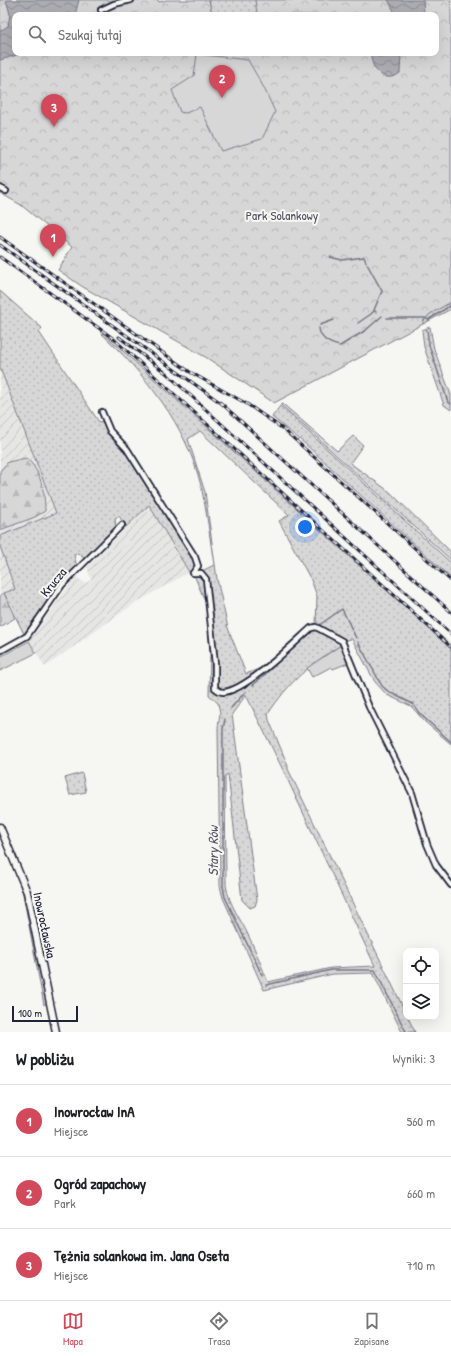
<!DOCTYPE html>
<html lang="pl">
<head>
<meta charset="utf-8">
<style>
	body { margin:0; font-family:"Patrick Hand",sans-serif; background:#f2f2f2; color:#202124 }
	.controls { position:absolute; right:12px; bottom:12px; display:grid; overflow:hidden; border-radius:8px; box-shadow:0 4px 16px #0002 }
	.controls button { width:36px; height:36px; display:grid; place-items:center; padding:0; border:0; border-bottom:1px solid #e0e0e0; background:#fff; color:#202124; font:20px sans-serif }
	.scale { position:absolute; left:12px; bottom:10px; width:66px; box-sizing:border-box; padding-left:4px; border:2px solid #22223b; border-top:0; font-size:11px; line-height:14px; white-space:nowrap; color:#22223b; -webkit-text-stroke:3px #f6f6f2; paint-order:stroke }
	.you { position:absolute; left:305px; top:527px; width:14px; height:14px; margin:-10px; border:3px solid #fff; border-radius:50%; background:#1a73e8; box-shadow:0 0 0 6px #1a73e833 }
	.badge { display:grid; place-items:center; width:26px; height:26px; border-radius:50%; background:#d1495b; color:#fff; font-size:13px; font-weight:700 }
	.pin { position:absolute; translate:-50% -33px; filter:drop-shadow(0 1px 2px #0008) }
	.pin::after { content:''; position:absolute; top:21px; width:14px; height:12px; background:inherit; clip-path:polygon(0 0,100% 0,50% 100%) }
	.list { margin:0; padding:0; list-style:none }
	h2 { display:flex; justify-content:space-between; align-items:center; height:52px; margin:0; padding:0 16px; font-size:17px }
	h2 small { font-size:13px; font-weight:400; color:#757577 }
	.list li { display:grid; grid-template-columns:26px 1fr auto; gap:12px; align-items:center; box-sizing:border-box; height:72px; padding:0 16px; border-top:1px solid #e0e0e0 }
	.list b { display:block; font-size:15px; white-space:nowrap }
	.list p { margin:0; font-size:13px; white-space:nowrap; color:#757577 }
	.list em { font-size:13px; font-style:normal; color:#757577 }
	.icon { flex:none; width:22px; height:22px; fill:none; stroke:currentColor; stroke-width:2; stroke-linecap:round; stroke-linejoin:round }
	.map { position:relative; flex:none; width:451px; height:1032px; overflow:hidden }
	.search { position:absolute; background:#fff; box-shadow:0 4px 16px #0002; left:12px; right:12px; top:12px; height:44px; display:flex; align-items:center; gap:10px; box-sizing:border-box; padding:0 14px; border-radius:8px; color:#757577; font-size:15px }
	.sheet { height:268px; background:#fff }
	nav { display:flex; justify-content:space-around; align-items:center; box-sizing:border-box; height:56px; border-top:1px solid #e0e0e0; background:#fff; font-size:11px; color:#757577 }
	nav a { display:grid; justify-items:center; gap:2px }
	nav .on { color:#d1495b }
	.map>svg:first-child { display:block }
	.industrial { fill:url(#industrial-furrows) }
	.grass { fill:url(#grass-dots); stroke:#7c7c89; fill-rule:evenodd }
	.forest { fill:url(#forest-firs); stroke:#7c7c89 }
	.park { fill:url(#park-crowns); stroke:#7c7c89 }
	.garden { fill:#d7d7d7; stroke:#7c7c89 }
	.water { fill:url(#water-waves); stroke:#757583 }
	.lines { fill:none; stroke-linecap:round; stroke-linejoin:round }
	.stream { stroke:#757583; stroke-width:1.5 }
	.minor-casing { stroke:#22223b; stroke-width:8 }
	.secondary-casing { stroke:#22223b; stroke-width:9 }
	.minor { stroke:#f6f6f2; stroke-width:4.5 }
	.secondary { stroke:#f6f6f2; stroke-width:6 }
	.rail-casing { stroke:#22223b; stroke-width:3 }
	.rail { stroke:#f6f6f2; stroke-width:1.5; stroke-dasharray:4.5; stroke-linecap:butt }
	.labels { text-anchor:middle; stroke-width:4; stroke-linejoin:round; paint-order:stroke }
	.park-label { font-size:13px; fill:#4f4f62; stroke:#f6f6f2 }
	.street-label { font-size:13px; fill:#22223b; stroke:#f6f6f2 }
	.water-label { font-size:14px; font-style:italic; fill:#535365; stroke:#f6f6f2 }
</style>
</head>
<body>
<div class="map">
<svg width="451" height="1032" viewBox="0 0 451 1032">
	<defs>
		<pattern id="industrial-furrows" width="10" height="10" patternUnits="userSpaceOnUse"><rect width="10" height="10" fill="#e6e6e4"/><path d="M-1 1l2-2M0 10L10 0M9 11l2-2" fill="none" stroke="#c5c5c4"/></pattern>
		<pattern id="grass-dots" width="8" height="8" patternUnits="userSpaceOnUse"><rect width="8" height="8" fill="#d7d7d7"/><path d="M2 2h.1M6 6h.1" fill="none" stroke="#b8b8b9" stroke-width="1.8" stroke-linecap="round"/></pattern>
		<pattern id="forest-firs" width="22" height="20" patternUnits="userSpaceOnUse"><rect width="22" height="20" fill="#d7d7d7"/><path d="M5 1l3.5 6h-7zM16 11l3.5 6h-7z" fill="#b8b8b9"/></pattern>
		<pattern id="park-crowns" width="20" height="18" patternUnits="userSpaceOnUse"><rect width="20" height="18" fill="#d7d7d7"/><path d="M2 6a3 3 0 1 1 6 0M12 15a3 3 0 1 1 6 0" fill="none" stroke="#b8b8b9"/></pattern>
		<pattern id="water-waves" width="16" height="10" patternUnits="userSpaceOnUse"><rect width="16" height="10" fill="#adadb3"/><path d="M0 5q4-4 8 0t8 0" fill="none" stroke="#8c8c93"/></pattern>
	</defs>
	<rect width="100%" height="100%" fill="#f6f6f2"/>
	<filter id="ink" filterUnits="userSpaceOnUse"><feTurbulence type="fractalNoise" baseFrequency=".025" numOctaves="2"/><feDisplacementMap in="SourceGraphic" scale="8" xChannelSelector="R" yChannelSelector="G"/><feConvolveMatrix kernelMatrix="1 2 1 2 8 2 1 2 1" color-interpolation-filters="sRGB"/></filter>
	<g filter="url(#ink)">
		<!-- industrial -->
		<g class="industrial">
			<polygon points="0,368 56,514 15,589 0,595"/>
			<polygon points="149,505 189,572 132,605 45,667 29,641 70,584 76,577 85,583 91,580 87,567"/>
		</g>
		<!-- grass -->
		<g class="grass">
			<polygon points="209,0 255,0 258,13 212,15"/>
			<polygon points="0,291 42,328 39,332 99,422 104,421 154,493 196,563 196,568 189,572 149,505 126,527 119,516 115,518 116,529 86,557 82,557 78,553 74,555 77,567 60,583 24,634 4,593 15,589 0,546 0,536 56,513 0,368"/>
			<polygon points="451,302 451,309 423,324 423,322 430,314"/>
			<polygon points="430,327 434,349 451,395 451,410 444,405 424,347 422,330"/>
			<path d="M 101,331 L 451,649 L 451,744 L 425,722 L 411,706 L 387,695 L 375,682 L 352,639 L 344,640 L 316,625 L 317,596 L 311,580 L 279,521 L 289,515 L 200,431 L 188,439 L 205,492 L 217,579 L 228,628 L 246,674 L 263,667 L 248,679 L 312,629 L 317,629 L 340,641 L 341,645 C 309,665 289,682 268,714 L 269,720 L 288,766 L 288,769 L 415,1032 L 402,1032 L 373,973 L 333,974 L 264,990 L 223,898 L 220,886 L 218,727 L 220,713 L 218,703 L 209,695 L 210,654 L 207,606 L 194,575 L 214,565 C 210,539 207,512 201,486 C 186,424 146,376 100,332 ZM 246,695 L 284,772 L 375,966 L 331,968 L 268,982 C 262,968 257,953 250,939 C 242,920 229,906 226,885 L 225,776 L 228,774 L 242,900 L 250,908 L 255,906 L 257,900 L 232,714 Z"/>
			<polygon points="283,404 337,451 353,436 363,445 350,463 390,492 451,552 451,560 281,405"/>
			<polygon points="280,406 451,563 451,578 304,443 272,417"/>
			<polygon points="82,773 86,792 70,795 65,778"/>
			<polygon points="18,879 20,880 24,893 47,1003 44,1005 23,894"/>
		</g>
		<!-- forest -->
		<g class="forest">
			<path d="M 26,458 C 41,470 45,493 45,511 L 35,517 L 0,530 L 0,471 L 8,462 Z"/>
			<polygon points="4,593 15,618 0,627 0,595"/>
		</g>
		<!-- park -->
		<polygon class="park" points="0,0 158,0 159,2 166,0 209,0 212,15 15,15 15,53 436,53 436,15 241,15 257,13 255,0 451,0 451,302 430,314 423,321 423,324 274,403 207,358 83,287 58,270 72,247 21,205 0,193"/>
		<!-- garden -->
		<g class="garden">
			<polygon points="197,54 248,60 264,88 275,112 262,139 221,151 200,107 186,113 180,112 172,90 194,76"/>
			<polygon points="29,641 36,653 0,671 0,657"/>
			<polygon points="341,645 348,663 333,669 331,667 312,677 307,668"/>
		</g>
		<!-- water -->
		<g class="water">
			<polygon points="6,0 79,0 75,15 15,15 15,53 24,53 0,60 0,31 8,26 10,14"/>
			<polygon points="388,0 423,0 424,15 396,15"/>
			<path d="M 371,53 L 401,53 L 400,73 C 385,85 370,69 371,53 Z"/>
		</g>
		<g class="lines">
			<!-- stream -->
			<g class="stream">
				<polyline points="330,257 342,260 364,257 366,262"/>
				<polyline points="367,264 382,291 374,310 376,312"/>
				<polyline points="387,318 425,318 428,320 451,305"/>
				<polyline points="358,323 371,314 374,311"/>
				<polyline points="320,325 334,320"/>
				<path d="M 319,328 C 320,339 330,344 340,346 L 366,330 L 382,316"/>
				<polyline points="427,330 429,345 448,402 451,404"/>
				<polyline points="318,626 342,609 356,638"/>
				<polyline points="358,642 382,686 389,692 413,704 420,714 451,742"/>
				<polyline points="253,685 315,629"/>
				<polyline points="231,708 246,691"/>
				<polyline points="225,719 223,729 223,886 225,897 262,975"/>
				<polyline points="266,985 331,970 375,970 406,1032"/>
			</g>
			<!-- minor casing -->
			<g class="minor-casing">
				<g id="minor">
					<polyline points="101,10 114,4 131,0"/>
					<polyline points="0,188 6,191"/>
					<path d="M 102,412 L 110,431 L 127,449 L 195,557 L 198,566 L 193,573 L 201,573 L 206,579 L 215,664 L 215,688 C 218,690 220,692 223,692 C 246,691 293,644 311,628 L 316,627 L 342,641 L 369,707 L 412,793 L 427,844 L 436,865 L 451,885"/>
					<polyline points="0,651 27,636 62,585 122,525"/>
				</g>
			</g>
			<!-- secondary casing -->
			<g class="secondary-casing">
				<polyline id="secondary" points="0,827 27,892 56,1032"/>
			</g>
			<!-- minor -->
			<use href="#minor" class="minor"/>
			<!-- secondary -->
			<use href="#secondary" class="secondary"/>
			<!-- rail casing -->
			<g class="rail-casing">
				<g id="rail">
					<polyline points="0,237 190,372 247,404 283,429 451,581"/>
					<polyline points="0,245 221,403 451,612"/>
					<polyline points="0,257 114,339 451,647"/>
					<polyline points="119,337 166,373 451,634"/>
				</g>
			</g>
			<!-- rail -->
			<use href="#rail" class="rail"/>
		</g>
	</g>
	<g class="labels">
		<!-- park labels -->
		<g class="park-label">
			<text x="282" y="220">Park Solankowy</text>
		</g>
		<!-- street labels -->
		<g class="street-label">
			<text transform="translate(53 582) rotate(-51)" y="5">Krucza</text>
			<text transform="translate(45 925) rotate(78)" y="5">Inowrocławska</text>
		</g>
		<!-- water labels -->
		<g class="water-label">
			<text transform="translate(213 851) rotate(-90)" y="5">Stary Rów</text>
		</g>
	</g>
</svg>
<div class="controls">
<button><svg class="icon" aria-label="locate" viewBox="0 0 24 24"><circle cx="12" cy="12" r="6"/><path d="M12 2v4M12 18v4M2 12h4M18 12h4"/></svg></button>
<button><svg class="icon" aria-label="layers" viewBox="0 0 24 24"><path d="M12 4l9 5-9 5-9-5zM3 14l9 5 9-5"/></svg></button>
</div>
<div class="scale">100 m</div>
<div class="you"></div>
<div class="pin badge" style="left:53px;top:257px">1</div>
<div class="pin badge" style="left:222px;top:98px">2</div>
<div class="pin badge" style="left:54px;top:127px">3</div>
<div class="search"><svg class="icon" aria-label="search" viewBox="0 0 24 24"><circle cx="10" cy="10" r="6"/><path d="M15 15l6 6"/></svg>Szukaj tutaj</div>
</div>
<section class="sheet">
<h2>W pobliżu<small>Wyniki: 3</small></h2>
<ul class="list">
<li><span class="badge">1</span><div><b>Inowrocław InA</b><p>Miejsce</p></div><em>560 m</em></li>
<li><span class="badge">2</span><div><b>Ogród zapachowy</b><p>Park</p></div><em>660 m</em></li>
<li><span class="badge">3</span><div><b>Tężnia solankowa im. Jana Oseta</b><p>Miejsce</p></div><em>710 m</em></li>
</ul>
</section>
<nav>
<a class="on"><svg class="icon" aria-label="map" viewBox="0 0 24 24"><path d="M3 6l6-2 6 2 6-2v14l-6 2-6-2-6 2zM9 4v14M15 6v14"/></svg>Mapa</a>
<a><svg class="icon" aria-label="directions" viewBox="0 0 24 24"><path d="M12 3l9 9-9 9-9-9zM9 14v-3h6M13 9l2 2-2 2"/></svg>Trasa</a>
<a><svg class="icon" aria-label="saved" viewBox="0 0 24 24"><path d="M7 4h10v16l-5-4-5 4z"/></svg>Zapisane</a>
</nav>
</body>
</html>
